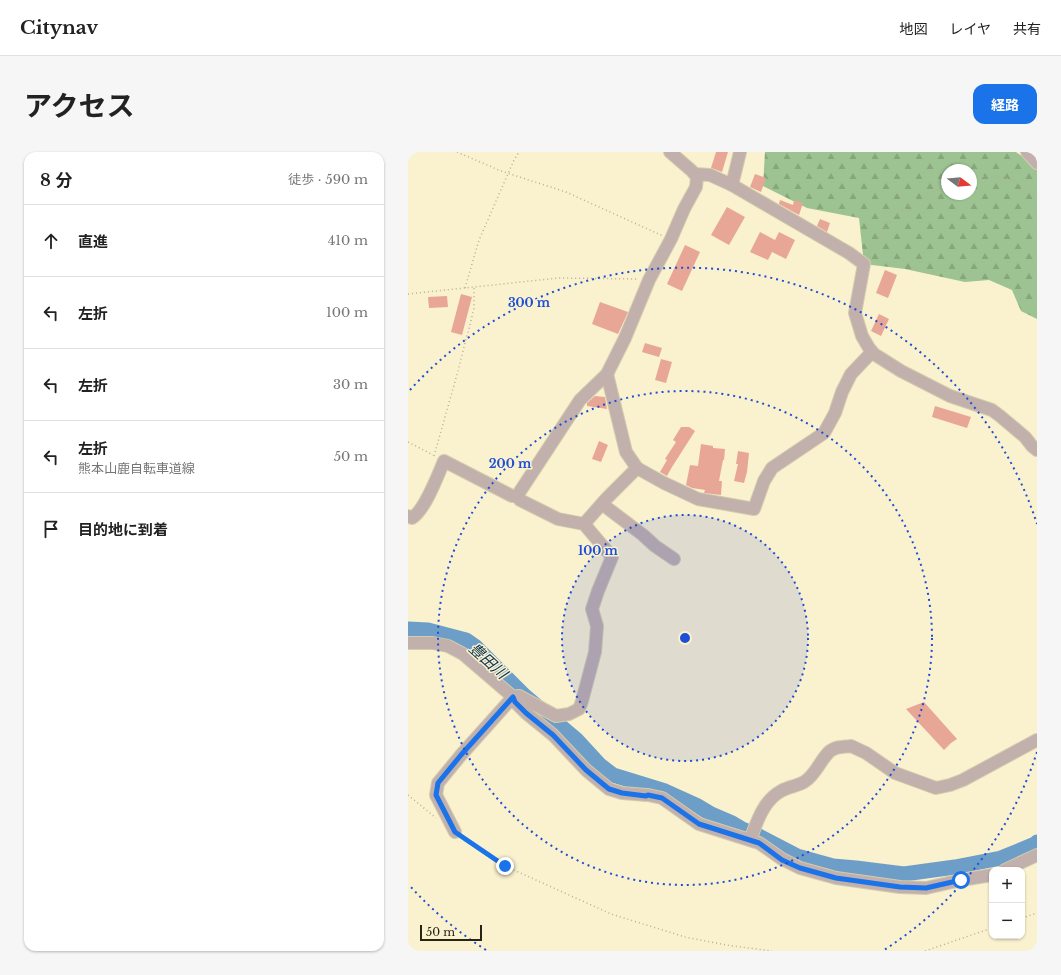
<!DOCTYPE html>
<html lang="ja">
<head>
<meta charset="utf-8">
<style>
	body { margin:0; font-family:"Libre Baskerville","Noto Sans JP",serif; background:#f6f6f6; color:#222 }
	.controls { position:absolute; right:12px; bottom:12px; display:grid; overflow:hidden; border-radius:8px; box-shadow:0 1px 3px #0004 }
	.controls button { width:36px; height:36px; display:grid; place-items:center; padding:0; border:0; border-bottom:1px solid #e0e0e0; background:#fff; color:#222; font:20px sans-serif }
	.compass { position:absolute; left:533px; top:12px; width:36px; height:36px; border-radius:50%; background:#fff; box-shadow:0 1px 3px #0004; rotate:106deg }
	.scale { position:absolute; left:12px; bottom:10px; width:62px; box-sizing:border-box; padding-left:4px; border:2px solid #282417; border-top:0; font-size:11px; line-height:14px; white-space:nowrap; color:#282417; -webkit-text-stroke:3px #faf1cf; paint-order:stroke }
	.stop { position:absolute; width:12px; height:12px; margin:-9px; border:3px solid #1a73e8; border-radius:50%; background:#fff }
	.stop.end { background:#1a73e8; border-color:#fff; box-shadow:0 1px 4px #0008 }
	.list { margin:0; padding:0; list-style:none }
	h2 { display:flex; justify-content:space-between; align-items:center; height:52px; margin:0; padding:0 16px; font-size:17px }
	h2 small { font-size:13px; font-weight:400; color:#767676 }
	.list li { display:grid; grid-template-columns:26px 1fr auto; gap:12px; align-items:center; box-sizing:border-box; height:72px; padding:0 16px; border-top:1px solid #e0e0e0 }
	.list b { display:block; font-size:15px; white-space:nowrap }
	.list p { margin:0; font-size:13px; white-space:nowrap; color:#767676 }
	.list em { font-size:13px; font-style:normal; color:#767676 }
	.icon { flex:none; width:22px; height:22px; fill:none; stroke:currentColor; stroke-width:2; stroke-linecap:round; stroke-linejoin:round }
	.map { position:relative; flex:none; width:629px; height:799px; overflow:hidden; border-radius:12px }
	header { display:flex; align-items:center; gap:24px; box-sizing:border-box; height:56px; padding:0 20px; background:#fff; border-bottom:1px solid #e0e0e0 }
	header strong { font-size:19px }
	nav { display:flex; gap:22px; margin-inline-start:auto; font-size:14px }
	.intro { display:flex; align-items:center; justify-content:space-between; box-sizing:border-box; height:96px; padding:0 24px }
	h1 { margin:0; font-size:28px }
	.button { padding:10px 18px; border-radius:12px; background:#1a73e8; color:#fff; font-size:14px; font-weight:700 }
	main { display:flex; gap:24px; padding:0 24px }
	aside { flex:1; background:#fff; border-radius:12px; box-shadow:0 1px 3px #0004 }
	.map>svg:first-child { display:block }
	.forest { fill:url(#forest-firs); fill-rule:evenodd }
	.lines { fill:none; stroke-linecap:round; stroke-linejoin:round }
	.river { stroke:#6d9ec7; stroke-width:15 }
	.building { fill:#e8a796 }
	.minor-casing { stroke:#d4ccae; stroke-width:14 }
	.path { stroke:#b7af94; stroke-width:1.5; stroke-dasharray:1 3; stroke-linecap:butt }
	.minor { stroke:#c1b0ab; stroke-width:12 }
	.route { stroke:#1a73e8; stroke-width:5 }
	.ring { fill:none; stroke:#1d4ed8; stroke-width:2; stroke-dasharray:2 4 }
	.labels { text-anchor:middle; stroke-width:3; stroke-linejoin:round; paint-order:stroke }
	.water-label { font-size:15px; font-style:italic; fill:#0a314e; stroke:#faf1cf }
	.centre { fill:#1d4ed8; stroke:#faf1cf; stroke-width:2 }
	.ring-label { font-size:12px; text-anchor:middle; font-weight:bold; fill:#1d4ed8; stroke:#faf1cf; stroke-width:3; stroke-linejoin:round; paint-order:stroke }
</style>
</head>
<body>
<header>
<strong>Citynav</strong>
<nav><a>地図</a><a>レイヤ</a><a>共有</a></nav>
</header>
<div class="intro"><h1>アクセス</h1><a class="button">経路</a></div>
<main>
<aside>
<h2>8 分<small>徒歩 · 590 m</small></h2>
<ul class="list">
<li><svg class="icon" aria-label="ahead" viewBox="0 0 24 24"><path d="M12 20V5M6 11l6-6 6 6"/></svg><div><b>直進</b></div><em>410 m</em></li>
<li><svg class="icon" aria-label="left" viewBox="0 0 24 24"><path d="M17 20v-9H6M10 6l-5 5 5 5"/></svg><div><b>左折</b></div><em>100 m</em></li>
<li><svg class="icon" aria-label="left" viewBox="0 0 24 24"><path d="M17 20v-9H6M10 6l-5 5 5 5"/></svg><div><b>左折</b></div><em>30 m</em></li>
<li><svg class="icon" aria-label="left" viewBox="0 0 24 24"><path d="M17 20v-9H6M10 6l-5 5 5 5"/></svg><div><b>左折</b><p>熊本山鹿自転車道線</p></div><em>50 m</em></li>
<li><svg class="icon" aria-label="arrive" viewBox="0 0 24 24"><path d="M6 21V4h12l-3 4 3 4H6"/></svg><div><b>目的地に到着</b></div></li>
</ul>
</aside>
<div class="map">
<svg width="629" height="799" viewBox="0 0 629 799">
	<defs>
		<pattern id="forest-firs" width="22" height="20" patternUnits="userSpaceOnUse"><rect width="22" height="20" fill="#9cc391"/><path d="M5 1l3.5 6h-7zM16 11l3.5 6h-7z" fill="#86a77c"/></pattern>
	</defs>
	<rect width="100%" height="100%" fill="#faf1cf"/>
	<!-- forest -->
	<path class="forest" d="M 357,0 L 608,0 L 629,15 L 629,167 L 613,159 L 604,138 L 581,128 L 557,130 L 497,117 L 456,112 L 451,66 L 399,56 L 355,34 ZM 539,18 L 563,18 L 563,42 L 539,42 Z"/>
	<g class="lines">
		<!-- river -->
		<polyline class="river" points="0,477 20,478 58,488 68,495 117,544 169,588 192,613 205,623 257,639 288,653 303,662 324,671 334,677 349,683 389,704 425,714 448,716 496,722 547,715 593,706 627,692 629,690"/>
	</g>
	<!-- building -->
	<g class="building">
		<polygon points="308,0 320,0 314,20 303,16"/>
		<polygon points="347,22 358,26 353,40 342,35"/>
		<polygon points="372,48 385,53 386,48 395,51 391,63 371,52"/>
		<polygon points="319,55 337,65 321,93 303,83"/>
		<polygon points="412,67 422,71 419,80 409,74"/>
		<polygon points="352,80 367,88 371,80 387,88 378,107 364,100 360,108 342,100"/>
		<polygon points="277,93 292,100 274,139 259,132"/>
		<polygon points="477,118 489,123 480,146 468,141"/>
		<polygon points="53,142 64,145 54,183 43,180"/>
		<polygon points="39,144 40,155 21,156 20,145"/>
		<polygon points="192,150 220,160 210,182 184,172"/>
		<polygon points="471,162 481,167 473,184 463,179"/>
		<polygon points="237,191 254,196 251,205 234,200"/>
		<polygon points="253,207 264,210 258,231 247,228"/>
		<polygon points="187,244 197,245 199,257 179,254 179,251"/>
		<polygon points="527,254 563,265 559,276 524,265"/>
		<polygon points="273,275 281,275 287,279 264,315 259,324 252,320 259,308 257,307 268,290 265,288"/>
		<polygon points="191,289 200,293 193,310 184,307"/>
		<polygon points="293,292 305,294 305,296 317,297 316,308 315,308 311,329 314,329 313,343 296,341 297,338 284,336 278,333 282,313 290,314"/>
		<polygon points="330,299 341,301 339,320 336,331 326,329 330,312 328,312"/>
		<polygon points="516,550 549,587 543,591 536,598 498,557"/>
	</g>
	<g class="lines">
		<!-- minor casing -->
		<g class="minor-casing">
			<g id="minor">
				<polyline points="619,0 629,11"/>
				<polyline points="287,22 302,23 324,33 441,101 456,112 447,161 454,184 461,196 466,202 493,219 542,244 584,258 592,264 617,285 624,294 629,298"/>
				<polyline points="324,33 332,0"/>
				<polyline points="199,222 218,300 229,316 256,331 290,347 346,357 356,329 364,316 416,281 427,261 434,240 443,222 464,200"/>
				<polyline points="109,344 172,248 199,222 217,186 241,128 263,87 276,57 288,35 289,25 284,19 262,0"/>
				<polyline points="194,352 235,383 247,394 266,407"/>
				<path d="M 0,364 L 4,366 C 17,358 30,323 36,309 L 104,344 L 109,344"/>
				<polyline points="176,372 198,347 229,316"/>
				<polyline points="0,491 25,491 40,494 55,502 105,545 107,550 118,561 145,583 178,618 201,637 214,641 238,643 240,643 254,646 291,672 351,691 374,707 392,716 428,726 492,735 518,736 553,728 584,723"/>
				<polyline points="47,680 28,643 30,631 53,603 105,545 111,544 148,564 161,562 171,557 174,549 187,500 189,474 184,457 190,439 204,405 176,372 150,367 112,348 109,344"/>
				<path d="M 342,688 C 349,670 355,649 373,639 C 380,635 389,634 396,630 C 408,623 412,608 422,599 C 425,597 431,595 434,595 C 437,594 440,595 443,594 L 458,601 L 487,621 L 528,636 L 542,633 L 555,628 L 629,588"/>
				<polyline points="597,718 629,703"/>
			</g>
		</g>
		<!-- path -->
		<g class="path">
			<polyline points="49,0 93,19 158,40 255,84"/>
			<polyline points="563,26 586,23 605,28 629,45"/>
			<polyline points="460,103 467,90 480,73 491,60 515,45 539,33"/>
			<polyline points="57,136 71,88 106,8 111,0"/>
			<polyline points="0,142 151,126 231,127"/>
			<polyline points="0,290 25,303"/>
			<polyline points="26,304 50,219 58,187 61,177 66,156 66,135"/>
			<polyline points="0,643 28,666"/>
			<polyline points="55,686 97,714 203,762 277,785 318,793 364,799"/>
			<polyline points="614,766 629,761"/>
			<polyline points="517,799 584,776"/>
		</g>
		<!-- minor -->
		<use href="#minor" class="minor"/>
	</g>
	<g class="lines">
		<!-- route -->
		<polyline class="route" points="97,714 47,680 28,643 30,631 53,603 105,545 107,550 118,561 145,583 178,618 201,637 214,641 238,644 240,643 254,646 291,672 351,691 374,708 392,716 428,726 492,735 518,736 553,728"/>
	</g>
	<!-- distance rings -->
	<circle cx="277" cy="486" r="123" fill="#1d4ed8" fill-opacity=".12"/>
	<g class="ring">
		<circle cx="277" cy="486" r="123"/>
		<circle cx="277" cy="486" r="247"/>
		<path d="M629 600A370 370 0 0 1 476 798M78 798A370 370 0 0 1 2 734M2 238A370 370 0 0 1 629 372"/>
	</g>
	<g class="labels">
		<!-- water labels -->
		<g class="water-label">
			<text transform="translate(80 509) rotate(42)" y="5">豊田川</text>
		</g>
	</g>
	<circle cx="277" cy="486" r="6" class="centre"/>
	<g class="ring-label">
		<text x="121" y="155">300 m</text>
		<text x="102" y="316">200 m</text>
		<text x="190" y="403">100 m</text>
	</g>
</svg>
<div class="controls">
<button>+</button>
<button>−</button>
</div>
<svg class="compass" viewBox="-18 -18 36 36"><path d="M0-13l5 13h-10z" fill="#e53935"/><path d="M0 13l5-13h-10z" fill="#767676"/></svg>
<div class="scale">50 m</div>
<div class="stop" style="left:553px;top:728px"></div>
<div class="stop end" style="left:97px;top:714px"></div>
</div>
</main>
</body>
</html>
